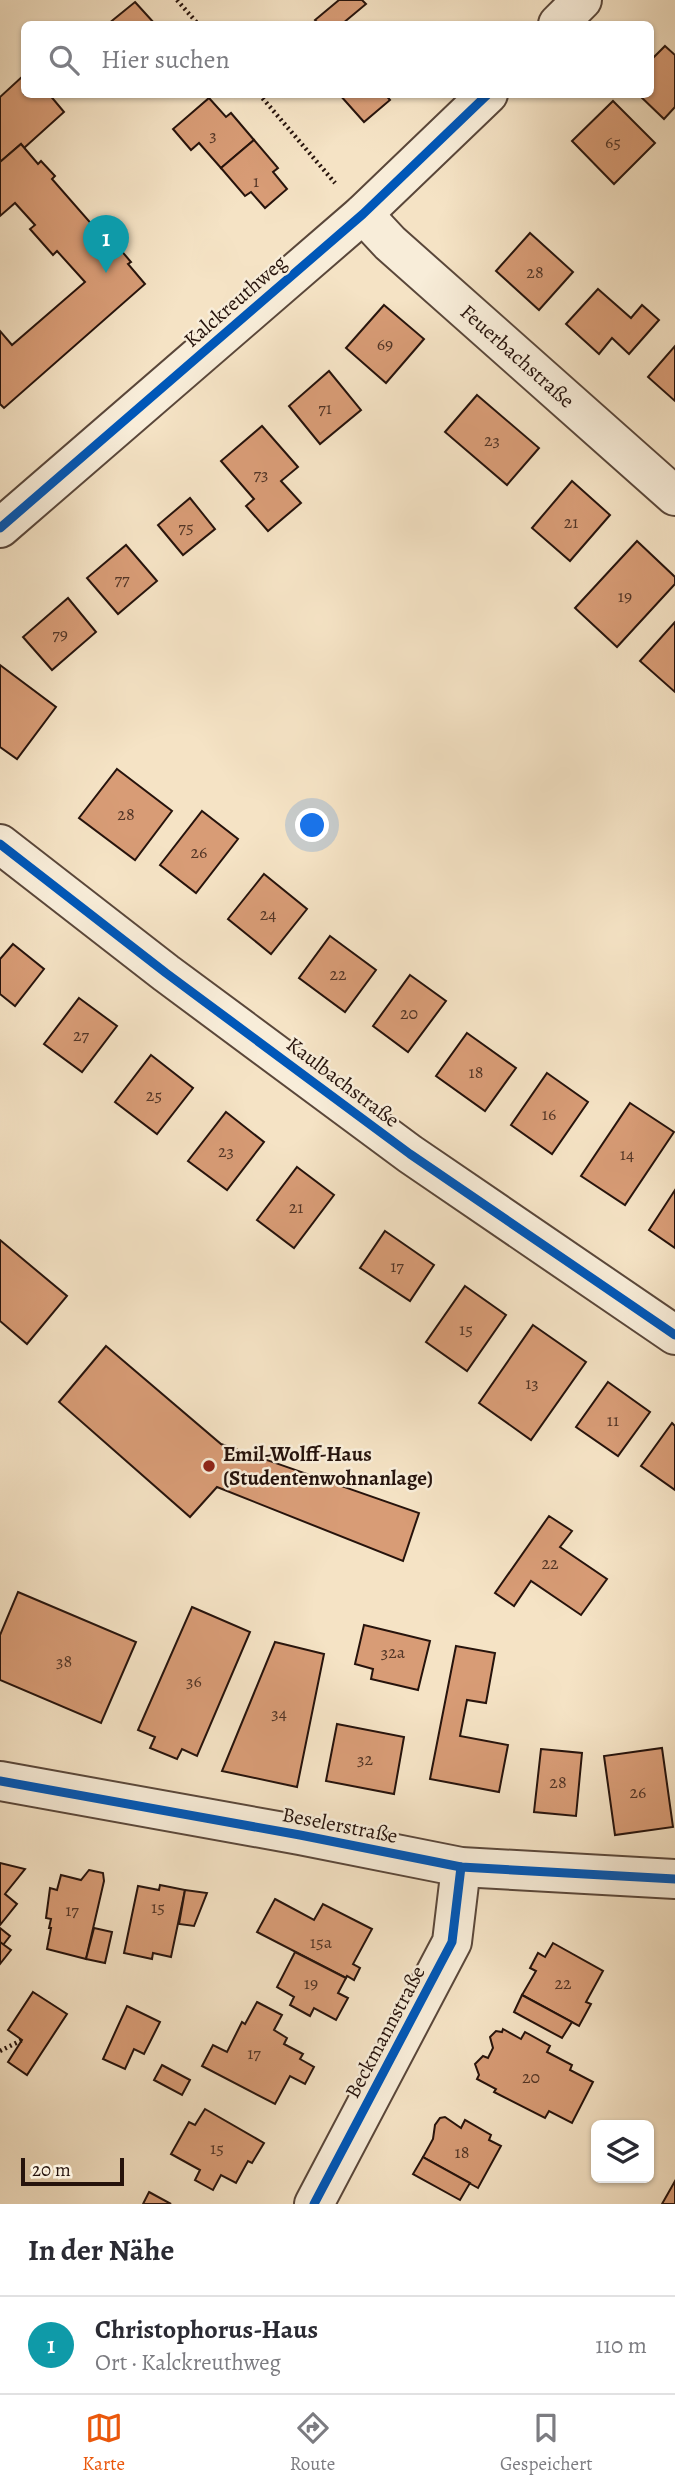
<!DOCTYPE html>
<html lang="de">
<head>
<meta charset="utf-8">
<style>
	body { margin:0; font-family:Alegreya,serif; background:#f2f2f3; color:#2b2b33 }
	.controls { position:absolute; right:21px; bottom:21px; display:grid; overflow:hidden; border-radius:10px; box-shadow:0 2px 5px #0004 }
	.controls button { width:63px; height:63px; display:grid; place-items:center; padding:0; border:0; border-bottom:2px solid #e1e1e2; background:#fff; color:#2b2b33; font:35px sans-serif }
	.scale { position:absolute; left:21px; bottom:18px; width:103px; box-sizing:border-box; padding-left:7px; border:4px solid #26130c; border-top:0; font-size:19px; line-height:24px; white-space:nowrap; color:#26130c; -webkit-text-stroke:5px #f8edd9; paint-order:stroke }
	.you { position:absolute; left:313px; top:826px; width:24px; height:24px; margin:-18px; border:5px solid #fff; border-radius:50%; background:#1a73e8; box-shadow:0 0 0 10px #1a73e833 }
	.badge { display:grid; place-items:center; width:46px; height:46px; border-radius:50%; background:#ea580c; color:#fff; font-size:23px; font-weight:700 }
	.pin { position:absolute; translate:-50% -58px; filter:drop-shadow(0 2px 4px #0008) }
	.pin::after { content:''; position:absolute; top:37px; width:24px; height:21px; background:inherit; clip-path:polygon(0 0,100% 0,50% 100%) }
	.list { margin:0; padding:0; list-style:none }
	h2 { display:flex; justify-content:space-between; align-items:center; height:91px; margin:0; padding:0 28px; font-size:30px }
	h2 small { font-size:23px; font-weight:400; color:#7c7c81 }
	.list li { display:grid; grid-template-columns:46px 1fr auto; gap:21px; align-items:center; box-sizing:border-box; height:98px; padding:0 28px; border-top:2px solid #e1e1e2 }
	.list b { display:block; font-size:26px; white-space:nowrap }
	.list p { margin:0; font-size:23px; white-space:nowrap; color:#7c7c81 }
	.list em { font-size:23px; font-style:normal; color:#7c7c81 }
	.icon { flex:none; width:38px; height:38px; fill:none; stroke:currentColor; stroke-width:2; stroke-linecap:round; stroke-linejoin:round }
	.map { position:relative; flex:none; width:675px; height:2204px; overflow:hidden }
	.search { position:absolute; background:#fff; box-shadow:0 2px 5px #0004; left:21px; right:21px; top:21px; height:77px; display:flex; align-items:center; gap:18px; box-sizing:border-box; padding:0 24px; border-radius:10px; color:#7c7c81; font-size:26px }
	.sheet { height:189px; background:#fff }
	nav { display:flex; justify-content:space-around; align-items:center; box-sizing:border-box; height:98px; border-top:2px solid #e1e1e2; background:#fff; font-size:19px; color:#7c7c81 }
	nav a { display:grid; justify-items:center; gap:4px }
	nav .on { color:#ea580c }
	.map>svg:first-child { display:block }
	.building { fill:#d89c76; stroke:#26130c; stroke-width:2 }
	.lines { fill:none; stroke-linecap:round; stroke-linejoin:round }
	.minor-casing { stroke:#5a473a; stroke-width:42 }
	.path { stroke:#26130c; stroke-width:4.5; stroke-dasharray:2 3.5; stroke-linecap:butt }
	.minor { stroke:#f8edd9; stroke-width:38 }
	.cycleway-casing { stroke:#f8edd9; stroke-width:13 }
	.cycleway { stroke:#0057b8; stroke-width:9 }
	.poi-dot { fill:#8f2418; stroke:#f8edd9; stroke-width:2.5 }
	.labels { text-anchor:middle; stroke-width:5; stroke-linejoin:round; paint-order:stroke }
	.number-label { font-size:18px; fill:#523526 }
	.street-label { font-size:21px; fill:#26130c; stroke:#f8edd9 }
	.poi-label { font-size:21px; font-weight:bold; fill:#26130c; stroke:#f8edd9; text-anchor:start }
</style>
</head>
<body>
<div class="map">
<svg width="675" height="2204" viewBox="0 0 675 2204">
	<rect width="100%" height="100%" fill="#f5e3c5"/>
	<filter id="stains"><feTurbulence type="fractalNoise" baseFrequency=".00286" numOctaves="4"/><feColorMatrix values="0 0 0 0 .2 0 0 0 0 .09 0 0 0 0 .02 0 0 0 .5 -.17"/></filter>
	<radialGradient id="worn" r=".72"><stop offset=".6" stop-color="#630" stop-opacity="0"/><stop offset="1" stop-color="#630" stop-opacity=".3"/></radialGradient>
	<!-- building -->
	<g class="building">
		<polygon points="339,0 362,0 366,4 342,24 319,24 315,20"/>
		<polygon points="135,2 155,24 108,24"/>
		<polygon points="665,46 675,55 675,107 664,119 638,94 650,94 650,61"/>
		<polygon points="24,75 24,94 49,94 64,112 24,148 21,144 0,162 0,97"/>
		<polygon points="339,94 385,94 390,100 364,122"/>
		<polygon points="209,98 226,117 231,113 254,140 221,168 199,143 191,150 173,129"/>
		<polygon points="613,101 655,143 614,184 572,141"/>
		<polygon points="254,140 278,168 273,172 287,189 265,208 251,192 245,196 221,168"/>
		<polygon points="21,144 38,164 41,161 55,176 52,179 115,251 119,248 131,262 128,264 145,284 4,408 0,404 0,331 12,345 85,282 57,251 53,255 30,229 35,225 15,203 0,216 0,162"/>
		<polygon points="530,233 573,272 539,310 496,271"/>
		<polygon points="598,289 631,318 642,305 659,320 629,354 612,338 599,354 566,324"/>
		<polygon points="384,305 424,339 386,383 346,348"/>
		<polygon points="675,346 675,401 648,377"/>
		<polygon points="329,371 361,410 320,444 289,406"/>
		<polygon points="477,395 539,448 507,485 445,432"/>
		<polygon points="262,426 298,467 281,481 301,503 268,531 246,506 254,499 221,461"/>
		<polygon points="572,481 610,515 570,561 532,528"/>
		<polygon points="190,498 215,529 183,555 158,525"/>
		<polygon points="637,541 675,577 675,584 617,647 575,608"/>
		<polygon points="126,545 157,581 118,614 87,578"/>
		<polygon points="68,598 96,632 52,670 23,637"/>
		<polygon points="675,622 675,692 640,661"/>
		<polygon points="0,665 56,707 17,759 0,747"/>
		<polygon points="117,769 172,811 135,860 79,818"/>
		<polygon points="202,811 238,839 196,893 160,865"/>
		<polygon points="264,874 307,909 271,954 228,919"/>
		<polygon points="330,936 376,970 345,1012 299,978"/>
		<polygon points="13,944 44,969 15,1006 0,994 0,959"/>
		<polygon points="410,975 446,1001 408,1052 373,1026"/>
		<polygon points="79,998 117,1026 82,1072 44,1044"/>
		<polygon points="467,1033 516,1068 485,1111 436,1076"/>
		<polygon points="151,1055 193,1088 157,1134 115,1102"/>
		<polygon points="547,1073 588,1102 552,1154 511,1125"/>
		<polygon points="630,1103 674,1132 625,1205 581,1176"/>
		<polygon points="226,1112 264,1142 227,1190 188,1161"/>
		<polygon points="297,1167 334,1195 294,1248 257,1220"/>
		<polygon points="675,1190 675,1248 649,1230"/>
		<polygon points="385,1231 434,1265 410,1301 360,1268"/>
		<polygon points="0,1240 67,1296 27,1344 0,1321"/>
		<polygon points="465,1286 506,1315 467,1371 426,1342"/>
		<polygon points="533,1325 586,1362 531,1440 479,1403"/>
		<polygon points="106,1346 221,1444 419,1513 403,1561 217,1487 190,1517 59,1402"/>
		<polygon points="608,1382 650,1412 618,1456 576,1427"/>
		<polygon points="672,1423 675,1426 675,1490 641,1466"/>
		<polygon points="549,1516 572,1531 560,1547 607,1579 581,1615 531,1581 514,1606 495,1593"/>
		<polygon points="18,1592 136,1642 101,1723 0,1680 0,1635"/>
		<polygon points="192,1607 250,1632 197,1756 182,1749 177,1759 150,1748 155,1737 138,1730"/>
		<polygon points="364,1625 430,1641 418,1690 371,1679 373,1669 355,1664"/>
		<polygon points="275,1642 324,1654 297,1787 222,1771"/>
		<polygon points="456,1646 495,1653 486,1703 467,1700 460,1736 508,1745 499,1792 430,1779"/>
		<polygon points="337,1724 404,1737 394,1794 326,1781"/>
		<polygon points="662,1748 673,1827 615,1835 604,1756"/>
		<polygon points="541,1749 582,1753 576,1816 534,1812"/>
		<polygon points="0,1863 25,1869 5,1894 17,1904 0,1925"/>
		<polygon points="89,1870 103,1873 104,1881 86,1959 47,1949 51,1928 49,1928 51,1919 46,1918 50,1888 57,1890 61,1875 81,1880"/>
		<polygon points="160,1885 185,1890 171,1957 153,1953 152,1959 124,1953 138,1886 159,1890"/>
		<polygon points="185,1890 207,1893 194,1926 179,1924"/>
		<polygon points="275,1899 314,1920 323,1904 372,1929 353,1964 360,1968 354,1980 347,1976 346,1978 257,1932"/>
		<polygon points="0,1928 10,1936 3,1945 0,1942"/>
		<polygon points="94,1928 112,1932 105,1963 86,1959"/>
		<polygon points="0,1942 11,1950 0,1964"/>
		<polygon points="553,1943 603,1971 586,2002 591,2004 579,2026 522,1995 536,1971 530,1968 538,1953 545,1957"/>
		<polygon points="295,1952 346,1978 338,1993 348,1998 336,2020 314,2008 310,2016 290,2005 294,1997 277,1987"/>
		<polygon points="33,1992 67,2014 27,2075 8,2062 22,2040 8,2030"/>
		<polygon points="522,1995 572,2022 562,2038 514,2012"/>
		<polygon points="257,2002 282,2015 274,2030 287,2038 284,2044 303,2054 300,2059 314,2067 305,2084 290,2076 275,2104 202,2066 213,2045 227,2052 242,2022 245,2024"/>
		<polygon points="127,2006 160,2022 144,2054 134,2049 125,2069 103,2059"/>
		<polygon points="503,2029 521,2039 525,2032 550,2046 547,2052 572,2065 570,2070 593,2082 572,2123 549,2111 545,2118 494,2092 496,2089 477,2079 479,2075 475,2064 483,2056 488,2058 493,2048 490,2037 496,2031 502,2032"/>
		<polygon points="162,2065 190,2080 182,2095 154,2080"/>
		<polygon points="205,2109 264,2143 252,2163 248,2161 236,2183 221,2175 213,2190 195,2180 200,2170 171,2154 189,2122 195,2125"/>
		<polygon points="445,2117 461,2128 465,2120 491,2135 489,2140 501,2146 478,2188 423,2157 433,2139 435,2125 440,2118"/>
		<polygon points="423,2157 470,2183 460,2200 413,2174"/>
		<polygon points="675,2181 675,2204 662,2204"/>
		<polygon points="149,2192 171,2204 143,2204"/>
	</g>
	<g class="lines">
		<!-- minor casing -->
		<g class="minor-casing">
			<g id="minor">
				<polyline points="558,24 582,0"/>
				<path id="s1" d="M 363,214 L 390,243 L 675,496"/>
				<polyline points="0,528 363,214 488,94"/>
				<polyline points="0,844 166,973 410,1154 675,1335"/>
				<polyline points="0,1781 300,1835 461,1867 675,1879"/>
				<polyline points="314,2204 452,1942 461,1867"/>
			</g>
		</g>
		<!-- path -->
		<g class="path">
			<polyline points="177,0 198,24"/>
			<polyline points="259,94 335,183"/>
			<polyline points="0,2051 22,2040"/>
		</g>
		<!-- minor -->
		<use href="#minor" class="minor"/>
		<!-- cycleway casing -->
		<g class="cycleway-casing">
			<g id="cycleway">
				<polyline points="0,528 363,214 488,94"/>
				<polyline points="0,844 166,973 410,1154 675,1335"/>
				<polyline points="0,1781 300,1835 461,1867 675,1879"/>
				<polyline points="314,2204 452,1942 461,1867"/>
			</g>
		</g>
		<!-- cycleway -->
		<use href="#cycleway" class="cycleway"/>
	</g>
	<!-- markers -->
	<circle class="poi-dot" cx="209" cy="1466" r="7"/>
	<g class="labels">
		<!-- number labels -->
		<g class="number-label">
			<text x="213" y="141">3</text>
			<text x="613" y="148">65</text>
			<text x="256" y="187">1</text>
			<text x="535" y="278">28</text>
			<text x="385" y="350">69</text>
			<text x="325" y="414">71</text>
			<text x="492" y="446">23</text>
			<text x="261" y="480">73</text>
			<text x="571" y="528">21</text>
			<text x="186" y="533">75</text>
			<text x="122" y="585">77</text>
			<text x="625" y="602">19</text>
			<text x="60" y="640">79</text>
			<text x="126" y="820">28</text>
			<text x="199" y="858">26</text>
			<text x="268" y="920">24</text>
			<text x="338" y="980">22</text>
			<text x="409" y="1019">20</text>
			<text x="81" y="1041">27</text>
			<text x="476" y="1078">18</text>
			<text x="154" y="1101">25</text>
			<text x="549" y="1120">16</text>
			<text x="226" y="1157">23</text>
			<text x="627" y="1160">14</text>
			<text x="296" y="1213">21</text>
			<text x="397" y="1272">17</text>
			<text x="466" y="1335">15</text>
			<text x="532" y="1389">13</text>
			<text x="613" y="1426">11</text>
			<text x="550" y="1569">22</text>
			<text x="393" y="1658">32a</text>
			<text x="64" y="1667">38</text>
			<text x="194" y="1687">36</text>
			<text x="279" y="1719">34</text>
			<text x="365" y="1765">32</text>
			<text x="558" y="1788">28</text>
			<text x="638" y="1798">26</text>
			<text x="158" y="1913">15</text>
			<text x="72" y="1916">17</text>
			<text x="321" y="1948">15a</text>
			<text x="311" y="1989">19</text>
			<text x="563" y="1989">22</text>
			<text x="254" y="2059">17</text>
			<text x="531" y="2083">20</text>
			<text x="217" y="2154">15</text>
			<text x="462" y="2158">18</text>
		</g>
		<!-- street labels -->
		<g class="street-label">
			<text transform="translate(235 301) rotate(-41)" y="7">Kalckreuthweg</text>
			<text dy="7" stroke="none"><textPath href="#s1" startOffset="210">Feuerbachstraße</textPath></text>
			<text transform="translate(343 1082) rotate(37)" y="7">Kaulbachstraße</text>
			<text transform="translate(340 1825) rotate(11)" y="7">Beselerstraße</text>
			<text transform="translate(385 2032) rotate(-62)" y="7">Beckmannstraße</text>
		</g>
		<!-- poi labels -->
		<g class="poi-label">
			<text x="223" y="1461">Emil-Wolff-Haus<tspan x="223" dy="24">(Studentenwohnanlage)</tspan></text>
		</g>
	</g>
	<rect width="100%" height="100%" filter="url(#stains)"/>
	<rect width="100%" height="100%" fill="url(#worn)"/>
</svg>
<div class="controls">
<button><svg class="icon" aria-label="layers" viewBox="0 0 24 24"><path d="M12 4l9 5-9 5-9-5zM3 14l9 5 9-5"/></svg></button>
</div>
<div class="scale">20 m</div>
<div class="you"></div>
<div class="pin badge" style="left:106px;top:273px;background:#0f9aa8">1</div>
<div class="search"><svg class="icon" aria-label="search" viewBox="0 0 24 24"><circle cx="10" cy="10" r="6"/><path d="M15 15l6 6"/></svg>Hier suchen</div>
</div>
<section class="sheet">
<h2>In der Nähe<small></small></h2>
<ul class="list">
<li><span class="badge" style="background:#0f9aa8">1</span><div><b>Christophorus-Haus</b><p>Ort · Kalckreuthweg</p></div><em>110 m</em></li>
</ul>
</section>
<nav>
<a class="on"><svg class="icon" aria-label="map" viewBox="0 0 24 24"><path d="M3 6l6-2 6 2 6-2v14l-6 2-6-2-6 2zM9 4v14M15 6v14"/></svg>Karte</a>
<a><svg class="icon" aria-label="directions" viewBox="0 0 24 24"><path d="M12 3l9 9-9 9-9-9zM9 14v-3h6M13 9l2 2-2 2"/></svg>Route</a>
<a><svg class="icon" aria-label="saved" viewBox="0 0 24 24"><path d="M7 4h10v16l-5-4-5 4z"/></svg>Gespeichert</a>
</nav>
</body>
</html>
